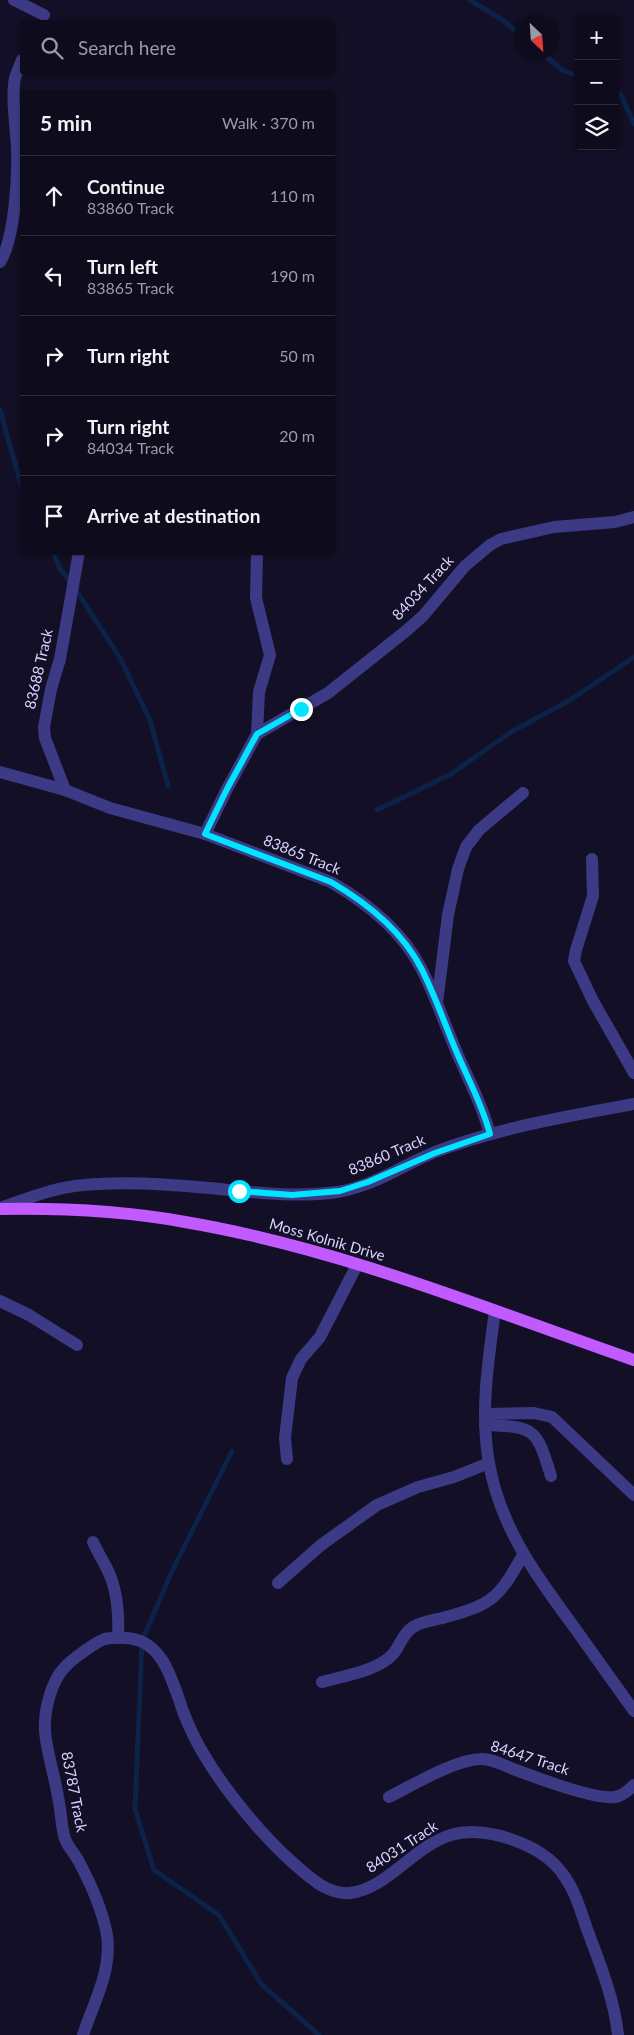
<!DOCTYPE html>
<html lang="en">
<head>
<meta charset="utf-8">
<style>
	body { margin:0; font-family:Lato,sans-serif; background:#1c1929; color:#f1f3f6 }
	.controls { position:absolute; right:15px; top:15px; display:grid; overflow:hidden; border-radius:5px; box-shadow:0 1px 4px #0004 }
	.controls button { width:45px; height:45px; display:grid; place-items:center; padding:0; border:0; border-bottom:1px solid #2e2b3b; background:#0e0b1c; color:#f1f3f6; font:25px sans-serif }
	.compass { position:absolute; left:514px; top:15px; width:45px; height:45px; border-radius:50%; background:#0e0b1c; box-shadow:0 1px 4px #0004; rotate:155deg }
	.stop { position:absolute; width:15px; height:15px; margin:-11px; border:4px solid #00e5ff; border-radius:50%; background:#fff }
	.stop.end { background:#00e5ff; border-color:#fff; box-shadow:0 1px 5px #0008 }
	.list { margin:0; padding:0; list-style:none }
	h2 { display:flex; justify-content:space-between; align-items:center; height:65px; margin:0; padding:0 20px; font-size:21px }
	h2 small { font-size:16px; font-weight:400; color:#9b9ba3 }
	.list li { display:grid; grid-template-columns:32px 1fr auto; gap:15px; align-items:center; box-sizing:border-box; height:80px; padding:0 20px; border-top:1px solid #2e2b3b }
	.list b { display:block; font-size:19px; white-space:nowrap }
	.list p { margin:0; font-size:16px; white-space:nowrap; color:#9b9ba3 }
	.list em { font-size:16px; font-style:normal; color:#9b9ba3 }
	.icon { flex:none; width:28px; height:28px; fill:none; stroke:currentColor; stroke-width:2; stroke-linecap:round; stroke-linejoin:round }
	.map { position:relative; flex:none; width:634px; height:2035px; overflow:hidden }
	.search { position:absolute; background:#0e0b1c; box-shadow:0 1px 4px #0004; left:20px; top:20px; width:315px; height:55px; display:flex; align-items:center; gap:12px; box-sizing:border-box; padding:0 18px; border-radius:5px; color:#9b9ba3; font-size:19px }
	.panel { position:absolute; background:#0e0b1c; box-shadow:0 1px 4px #0004; left:20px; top:90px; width:315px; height:465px; border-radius:5px }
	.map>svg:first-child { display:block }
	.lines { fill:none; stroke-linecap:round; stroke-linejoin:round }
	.stream { stroke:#0c2248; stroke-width:5 }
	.minor { stroke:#3d3a85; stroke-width:12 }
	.major { stroke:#c25bff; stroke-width:12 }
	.route { stroke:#00e5ff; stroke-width:6 }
	.labels { text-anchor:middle; stroke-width:4; stroke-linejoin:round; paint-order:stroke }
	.street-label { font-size:15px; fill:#d9d4ff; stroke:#130f26 }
</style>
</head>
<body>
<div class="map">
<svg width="634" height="2035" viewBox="0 0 634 2035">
	<rect width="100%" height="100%" fill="#130f26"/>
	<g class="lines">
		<!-- stream -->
		<g class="stream">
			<polyline points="470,0 501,19 522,36"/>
			<polyline points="541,52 562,70 578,76"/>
			<polyline points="615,92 621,95 634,124"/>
			<polyline points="0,410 22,488"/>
			<polyline points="53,552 60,569 72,584 120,658 150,720 168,786"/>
			<polyline points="377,810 451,774 511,732 570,700 634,657"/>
			<polyline points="232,1451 172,1571 142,1641 135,1809 154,1870 219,1915 262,1985 319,2035"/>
		</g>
		<!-- minor -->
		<g class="minor">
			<polyline points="14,0 44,15"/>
			<path d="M 0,262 C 15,238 18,176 17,148 C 16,127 11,97 15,78 C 17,72 20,65 22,60"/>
			<polyline points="257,734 328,693 406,631 423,616 465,566 490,545 501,539 554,527 615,522 634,517"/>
			<path d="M 0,772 L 65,790 L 110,808 L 205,834 L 331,882 C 367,903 402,931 421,968 C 435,995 445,1025 457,1053 C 469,1081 482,1104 490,1134"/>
			<polyline points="65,790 45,738 44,727 51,689 60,659 79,552"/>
			<polyline points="205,834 227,789 257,734 259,692 270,655 256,598 257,552"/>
			<polyline points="592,859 593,896 576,950 574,961 593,1001 634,1073"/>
			<polyline points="437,1003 448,915 458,869 466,847 479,830 523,793"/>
			<path d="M 0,1208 C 27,1199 55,1187 84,1185 C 125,1181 168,1184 209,1188 C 252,1192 294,1198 337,1192 C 372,1187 403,1165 435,1152 C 498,1128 568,1116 634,1104"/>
			<polyline points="0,1301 29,1315 77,1345"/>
			<path d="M 495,1311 C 488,1362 480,1413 489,1463 C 500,1527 537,1577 574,1627 C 594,1655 614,1683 634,1711"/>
			<polyline points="485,1414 534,1413 552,1417 634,1495"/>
			<path d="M 485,1425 C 536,1427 536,1428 551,1476"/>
			<polyline points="287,1459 285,1438 292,1378 301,1359 320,1337 357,1265"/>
			<path d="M 93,1542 C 98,1554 107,1566 111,1578 C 118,1597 119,1618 118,1638"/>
			<polyline points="278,1583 321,1545 377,1505 418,1487 454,1477 489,1463"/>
			<path d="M 322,1682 C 343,1676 378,1671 393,1654 C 400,1646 403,1633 413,1627 C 423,1621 436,1620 446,1617 C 494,1604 499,1597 523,1555"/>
			<path d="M 389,1797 C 413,1785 454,1760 480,1759 C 492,1758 505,1766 516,1770 C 537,1778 595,1800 615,1797 C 622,1796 629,1790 634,1785"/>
			<path d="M 83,2035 C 94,2001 112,1972 107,1935 C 102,1908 91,1884 78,1860 C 74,1853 68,1847 65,1839 C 61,1826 61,1810 58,1797 C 55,1777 46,1750 45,1730 C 44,1711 51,1681 65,1667 C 71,1660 97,1641 105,1639 C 111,1637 118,1638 124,1638 C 164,1638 173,1684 184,1714 C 190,1729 197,1744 206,1758 C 227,1793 262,1835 292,1862 C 308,1876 327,1895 350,1893 C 387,1889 414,1846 451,1835 C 485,1825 541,1844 562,1873 C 575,1890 580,1909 587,1929 C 600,1964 614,1998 618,2035"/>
		</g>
		<!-- major -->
		<path class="major" d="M 0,1209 C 61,1208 125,1211 185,1222 C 339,1248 487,1309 634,1360"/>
	</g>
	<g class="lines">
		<!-- route -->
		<path class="route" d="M 239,1191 L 292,1195 L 340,1191 L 368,1182 L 435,1153 L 490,1134 C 482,1104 469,1081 457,1053 C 445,1025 435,995 421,968 C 402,931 367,903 331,882 L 205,834 L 227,789 L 257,734 L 301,709"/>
	</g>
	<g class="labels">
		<!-- street labels -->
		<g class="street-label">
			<text transform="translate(423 588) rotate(-47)" y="5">84034 Track</text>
			<text transform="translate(39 669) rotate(-77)" y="5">83688 Track</text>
			<text transform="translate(302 855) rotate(22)" y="5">83865 Track</text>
			<text transform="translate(387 1155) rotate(-23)" y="5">83860 Track</text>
			<text transform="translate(327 1240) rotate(16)" y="5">Moss Kolnik Drive</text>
			<text transform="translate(530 1758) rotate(18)" y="5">84647 Track</text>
			<text transform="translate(74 1792) rotate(79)" y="5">83787 Track</text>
			<text transform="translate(402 1847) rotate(-33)" y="5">84031 Track</text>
		</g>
	</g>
</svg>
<div class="controls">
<button>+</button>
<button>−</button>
<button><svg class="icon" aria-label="layers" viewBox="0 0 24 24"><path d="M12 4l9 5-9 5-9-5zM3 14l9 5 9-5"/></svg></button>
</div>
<svg class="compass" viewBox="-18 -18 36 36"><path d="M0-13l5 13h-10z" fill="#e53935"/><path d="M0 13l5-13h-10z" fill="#9b9ba3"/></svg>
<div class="stop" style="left:239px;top:1191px"></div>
<div class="stop end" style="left:301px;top:709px"></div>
<div class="search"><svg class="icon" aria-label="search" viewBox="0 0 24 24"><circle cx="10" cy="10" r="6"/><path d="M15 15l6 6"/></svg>Search here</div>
<section class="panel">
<h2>5 min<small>Walk · 370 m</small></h2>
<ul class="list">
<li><svg class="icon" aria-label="ahead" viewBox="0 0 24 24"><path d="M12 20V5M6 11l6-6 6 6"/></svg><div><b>Continue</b><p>83860 Track</p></div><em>110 m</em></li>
<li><svg class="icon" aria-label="left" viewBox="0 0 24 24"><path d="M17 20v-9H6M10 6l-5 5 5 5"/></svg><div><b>Turn left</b><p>83865 Track</p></div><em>190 m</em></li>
<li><svg class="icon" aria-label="right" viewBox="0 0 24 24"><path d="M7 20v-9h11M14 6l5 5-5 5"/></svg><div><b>Turn right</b></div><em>50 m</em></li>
<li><svg class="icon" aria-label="right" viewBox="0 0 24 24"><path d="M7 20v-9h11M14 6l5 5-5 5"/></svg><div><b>Turn right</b><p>84034 Track</p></div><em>20 m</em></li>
<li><svg class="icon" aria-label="arrive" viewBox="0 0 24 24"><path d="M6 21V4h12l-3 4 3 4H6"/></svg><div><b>Arrive at destination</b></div></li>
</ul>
</section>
</div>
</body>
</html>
